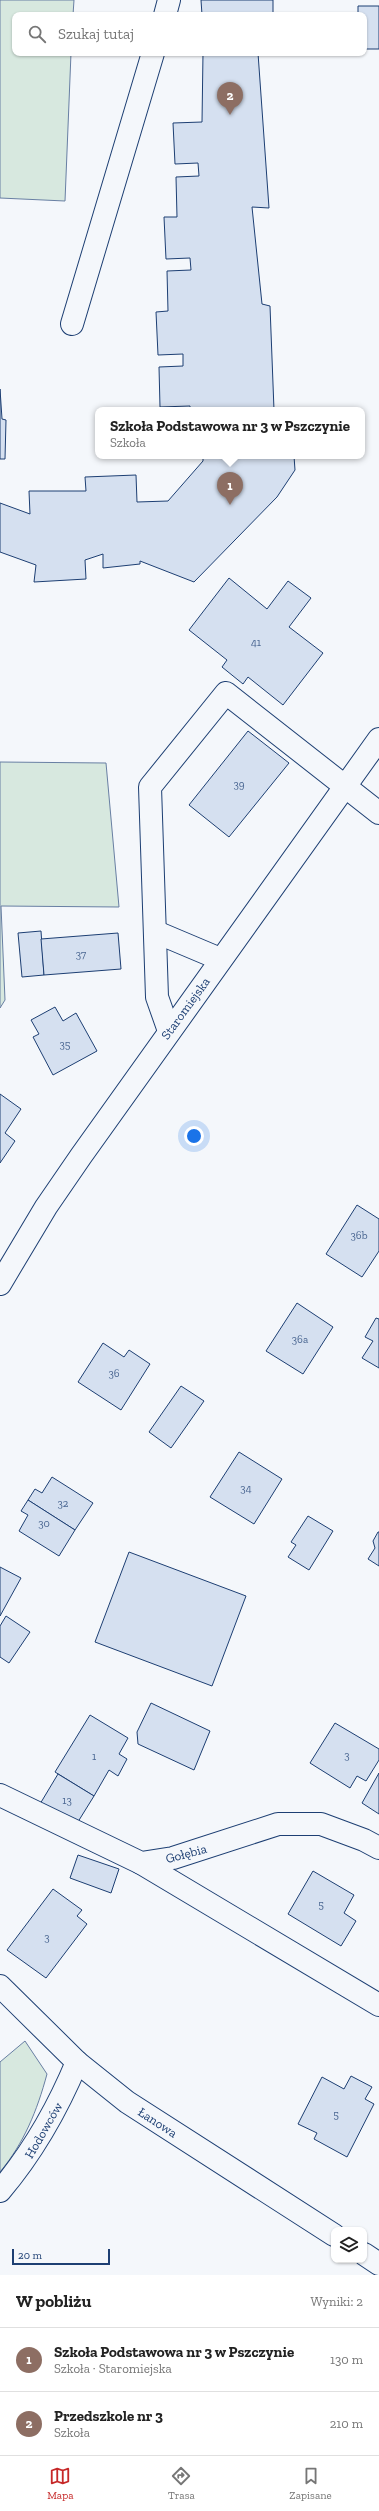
<!DOCTYPE html>
<html lang="pl">
<head>
<meta charset="utf-8">
<style>
	body { margin:0; font-family:"Zilla Slab",serif; background:#f2f2f2; color:#222 }
	.controls { position:absolute; right:12px; bottom:12px; display:grid; overflow:hidden; border-radius:8px; box-shadow:0 1px 3px #0004 }
	.controls button { width:36px; height:36px; display:grid; place-items:center; padding:0; border:0; border-bottom:1px solid #e0e0e0; background:#fff; color:#222; font:20px sans-serif }
	.scale { position:absolute; left:12px; bottom:10px; width:98px; box-sizing:border-box; padding-left:4px; border:2px solid #1d3f73; border-top:0; font-size:11px; line-height:14px; white-space:nowrap; color:#1d3f73; -webkit-text-stroke:3px #f4f7fb; paint-order:stroke }
	.you { position:absolute; left:194px; top:1136px; width:14px; height:14px; margin:-10px; border:3px solid #fff; border-radius:50%; background:#1a73e8; box-shadow:0 0 0 6px #1a73e833 }
	.badge { display:grid; place-items:center; width:26px; height:26px; border-radius:50%; background:#c62828; color:#fff; font-size:13px; font-weight:700 }
	.pin { position:absolute; translate:-50% -33px; filter:drop-shadow(0 1px 2px #0008) }
	.pin::after { content:''; position:absolute; top:21px; width:14px; height:12px; background:inherit; clip-path:polygon(0 0,100% 0,50% 100%) }
	.popup { position:absolute; left:95px; top:407px; width:270px; height:52px; box-sizing:border-box; display:grid; place-content:center; border-radius:8px; background:#fff; filter:drop-shadow(0 1px 3px #0005); font-size:13px; white-space:nowrap; color:#767676 }
	.popup b { font-size:15px; color:#222 }
	.popup::after { content:''; position:absolute; left:50%; top:100%; margin-left:-8px; border:8px solid transparent; border-top-color:#fff }
	.list { margin:0; padding:0; list-style:none }
	h2 { display:flex; justify-content:space-between; align-items:center; height:52px; margin:0; padding:0 16px; font-size:17px }
	h2 small { font-size:13px; font-weight:400; color:#767676 }
	.list li { display:grid; grid-template-columns:26px 1fr auto; gap:12px; align-items:center; box-sizing:border-box; height:64px; padding:0 16px; border-top:1px solid #e0e0e0 }
	.list b { display:block; font-size:15px; white-space:nowrap }
	.list p { margin:0; font-size:13px; white-space:nowrap; color:#767676 }
	.list em { font-size:13px; font-style:normal; color:#767676 }
	.icon { flex:none; width:22px; height:22px; fill:none; stroke:currentColor; stroke-width:2; stroke-linecap:round; stroke-linejoin:round }
	.map { position:relative; flex:none; width:379px; height:2275px; overflow:hidden }
	.search { position:absolute; background:#fff; box-shadow:0 1px 3px #0004; left:12px; right:12px; top:12px; height:44px; display:flex; align-items:center; gap:10px; box-sizing:border-box; padding:0 14px; border-radius:8px; color:#767676; font-size:15px }
	.sheet { height:180px; background:#fff }
	nav { display:flex; justify-content:space-around; align-items:center; box-sizing:border-box; height:56px; border-top:1px solid #e0e0e0; background:#fff; font-size:11px; color:#767676 }
	nav a { display:grid; justify-items:center; gap:2px }
	nav .on { color:#c62828 }
	.map>svg:first-child { display:block }
	.grass { fill:#d7e8df; stroke:#687fa3 }
	.building { fill:#d5e0f0; stroke:#1d3f73 }
	.lines { fill:none; stroke-linecap:round; stroke-linejoin:round }
	.minor-casing { stroke:#1d3f73; stroke-width:24 }
	.minor { stroke:#f4f7fb; stroke-width:22 }
	.labels { text-anchor:middle; stroke-width:3; stroke-linejoin:round; paint-order:stroke }
	.number-label { font-size:11px; fill:#4b6792 }
	.street-label { font-size:13px; fill:#1d3f73; stroke:#f4f7fb }
</style>
</head>
<body>
<div class="map">
<svg width="379" height="2275" viewBox="0 0 379 2275">
	<rect width="100%" height="100%" fill="#f4f7fb"/>
	<!-- grass -->
	<g class="grass">
		<polygon points="0,0 74,0 73,15 15,15 15,53 71,53 65,201 0,198"/>
		<polygon points="0,762 106,763 119,907 1,906 5,1000 0,1008"/>
		<path d="M 25,2041 L 47,2074 C 37,2111 24,2143 0,2172 L 0,2062 Z"/>
	</g>
	<!-- building -->
	<g class="building">
		<polygon points="201,0 273,0 273,15 202,15"/>
		<polygon points="358,6 379,6 379,49 364,49 364,15 358,15"/>
		<polygon points="203,53 258,53 269,208 252,207 262,304 270,306 274,410 190,410 190,406 160,407 159,367 183,366 183,354 158,355 156,312 168,311 167,271 191,270 190,258 166,259 164,217 177,217 176,177 199,176 198,163 175,164 173,123 202,122"/>
		<polygon points="0,389 2,419 6,420 5,459 0,459"/>
		<polygon points="203,456 294,456 295,470 277,497 194,582 140,561 140,564 103,568 103,554 85,560 86,579 34,582 36,565 0,552 0,503 30,514 29,491 86,491 85,477 136,475 137,502 168,501 203,461"/>
		<polygon points="229,578 267,609 288,581 311,598 289,627 323,653 283,705 248,677 243,684 222,667 227,660 189,630"/>
		<polygon points="248,731 289,763 229,837 189,805"/>
		<polygon points="41,931 44,975 22,977 18,933"/>
		<polygon points="118,933 121,969 44,975 41,939"/>
		<polygon points="55,1007 63,1021 76,1013 97,1051 53,1075 33,1037 39,1034 31,1020"/>
		<polygon points="0,1094 21,1109 5,1133 15,1141 0,1163"/>
		<polygon points="357,1205 379,1219 379,1251 362,1277 326,1254"/>
		<polygon points="297,1303 333,1327 303,1374 266,1351"/>
		<polygon points="376,1318 379,1319 379,1368 362,1358 373,1341 365,1337"/>
		<polygon points="103,1343 124,1357 129,1350 150,1364 121,1410 78,1382"/>
		<polygon points="181,1386 204,1401 171,1448 149,1432"/>
		<polygon points="239,1452 282,1479 254,1524 210,1497"/>
		<polygon points="52,1477 93,1503 75,1530 28,1500 35,1489 42,1493"/>
		<polygon points="28,1500 75,1530 59,1556 19,1531 28,1515 21,1511"/>
		<polygon points="308,1516 333,1531 309,1570 288,1557 296,1545 291,1542"/>
		<polygon points="378,1532 379,1532 379,1566 368,1559 375,1548 373,1541"/>
		<polygon points="129,1552 246,1596 212,1686 95,1642"/>
		<polygon points="0,1567 21,1578 0,1616"/>
		<polygon points="6,1616 30,1632 9,1663 0,1657 0,1626"/>
		<polygon points="151,1703 210,1731 194,1770 138,1744 137,1732"/>
		<polygon points="90,1715 128,1738 119,1754 127,1759 118,1776 109,1770 94,1796 55,1772"/>
		<polygon points="335,1723 379,1749 379,1760 366,1781 357,1776 350,1788 310,1763"/>
		<polygon points="379,1773 379,1814 362,1803"/>
		<polygon points="58,1774 94,1796 76,1825 40,1804"/>
		<polygon points="78,1855 119,1869 111,1893 70,1878"/>
		<polygon points="313,1871 354,1895 344,1913 356,1921 341,1946 288,1914"/>
		<polygon points="53,1889 82,1910 77,1916 87,1924 46,1978 7,1950"/>
		<polygon points="351,2076 372,2087 365,2099 374,2104 347,2157 314,2139 317,2133 298,2124 322,2077 344,2089"/>
	</g>
	<g class="lines">
		<!-- minor casing -->
		<g class="minor-casing">
			<g id="minor">
				<polyline points="165,15 169,0"/>
				<polyline points="72,324 153,53"/>
				<polyline points="156,932 220,959"/>
				<polyline points="169,1031 157,997 150,787 226,693 379,813"/>
				<polyline points="0,1284 46,1207 81,1156 379,739"/>
				<polyline points="0,1795 141,1863 173,1858 278,1824 321,1824 364,1840 379,1848"/>
				<polyline points="141,1863 379,2005"/>
				<polyline points="0,1986 77,2062 127,2102 334,2235"/>
				<path d="M 0,2191 C 33,2152 57,2110 77,2062"/>
				<polyline points="364,2254 379,2264"/>
			</g>
		</g>
		<!-- minor -->
		<use href="#minor" class="minor"/>
	</g>
	<g class="labels">
		<!-- number labels -->
		<g class="number-label">
			<text x="256" y="646">41</text>
			<text x="239" y="788">39</text>
			<text x="81" y="958">37</text>
			<text x="65" y="1048">35</text>
			<text x="359" y="1239">36b</text>
			<text x="300" y="1343">36a</text>
			<text x="114" y="1377">36</text>
			<text x="246" y="1492">34</text>
			<text x="63" y="1507">32</text>
			<text x="44" y="1527">30</text>
			<text x="347" y="1759">3</text>
			<text x="94" y="1760">1</text>
			<text x="67" y="1804">13</text>
			<text x="321" y="1908">5</text>
			<text x="47" y="1941">3</text>
			<text x="336" y="2118">5</text>
		</g>
		<!-- street labels -->
		<g class="street-label">
			<text transform="translate(185 1008) rotate(-54)" y="5">Staromiejska</text>
			<text transform="translate(186 1853) rotate(-15)" y="5">Gołębia</text>
			<text transform="translate(158 2122) rotate(33)" y="5">Łanowa</text>
			<text transform="translate(43 2130) rotate(-60)" y="5">Hodowców</text>
		</g>
	</g>
</svg>
<div class="controls">
<button><svg class="icon" aria-label="layers" viewBox="0 0 24 24"><path d="M12 4l9 5-9 5-9-5zM3 14l9 5 9-5"/></svg></button>
</div>
<div class="scale">20 m</div>
<div class="you"></div>
<div class="pin badge" style="left:230px;top:505px;background:#8d6e63">1</div>
<div class="popup"><b>Szkoła Podstawowa nr 3 w Pszczynie</b>Szkoła</div>
<div class="pin badge" style="left:230px;top:115px;background:#8d6e63">2</div>
<div class="search"><svg class="icon" aria-label="search" viewBox="0 0 24 24"><circle cx="10" cy="10" r="6"/><path d="M15 15l6 6"/></svg>Szukaj tutaj</div>
</div>
<section class="sheet">
<h2>W pobliżu<small>Wyniki: 2</small></h2>
<ul class="list">
<li><span class="badge" style="background:#8d6e63">1</span><div><b>Szkoła Podstawowa nr 3 w Pszczynie</b><p>Szkoła · Staromiejska</p></div><em>130 m</em></li>
<li><span class="badge" style="background:#8d6e63">2</span><div><b>Przedszkole nr 3</b><p>Szkoła</p></div><em>210 m</em></li>
</ul>
</section>
<nav>
<a class="on"><svg class="icon" aria-label="map" viewBox="0 0 24 24"><path d="M3 6l6-2 6 2 6-2v14l-6 2-6-2-6 2zM9 4v14M15 6v14"/></svg>Mapa</a>
<a><svg class="icon" aria-label="directions" viewBox="0 0 24 24"><path d="M12 3l9 9-9 9-9-9zM9 14v-3h6M13 9l2 2-2 2"/></svg>Trasa</a>
<a><svg class="icon" aria-label="saved" viewBox="0 0 24 24"><path d="M7 4h10v16l-5-4-5 4z"/></svg>Zapisane</a>
</nav>
</body>
</html>
